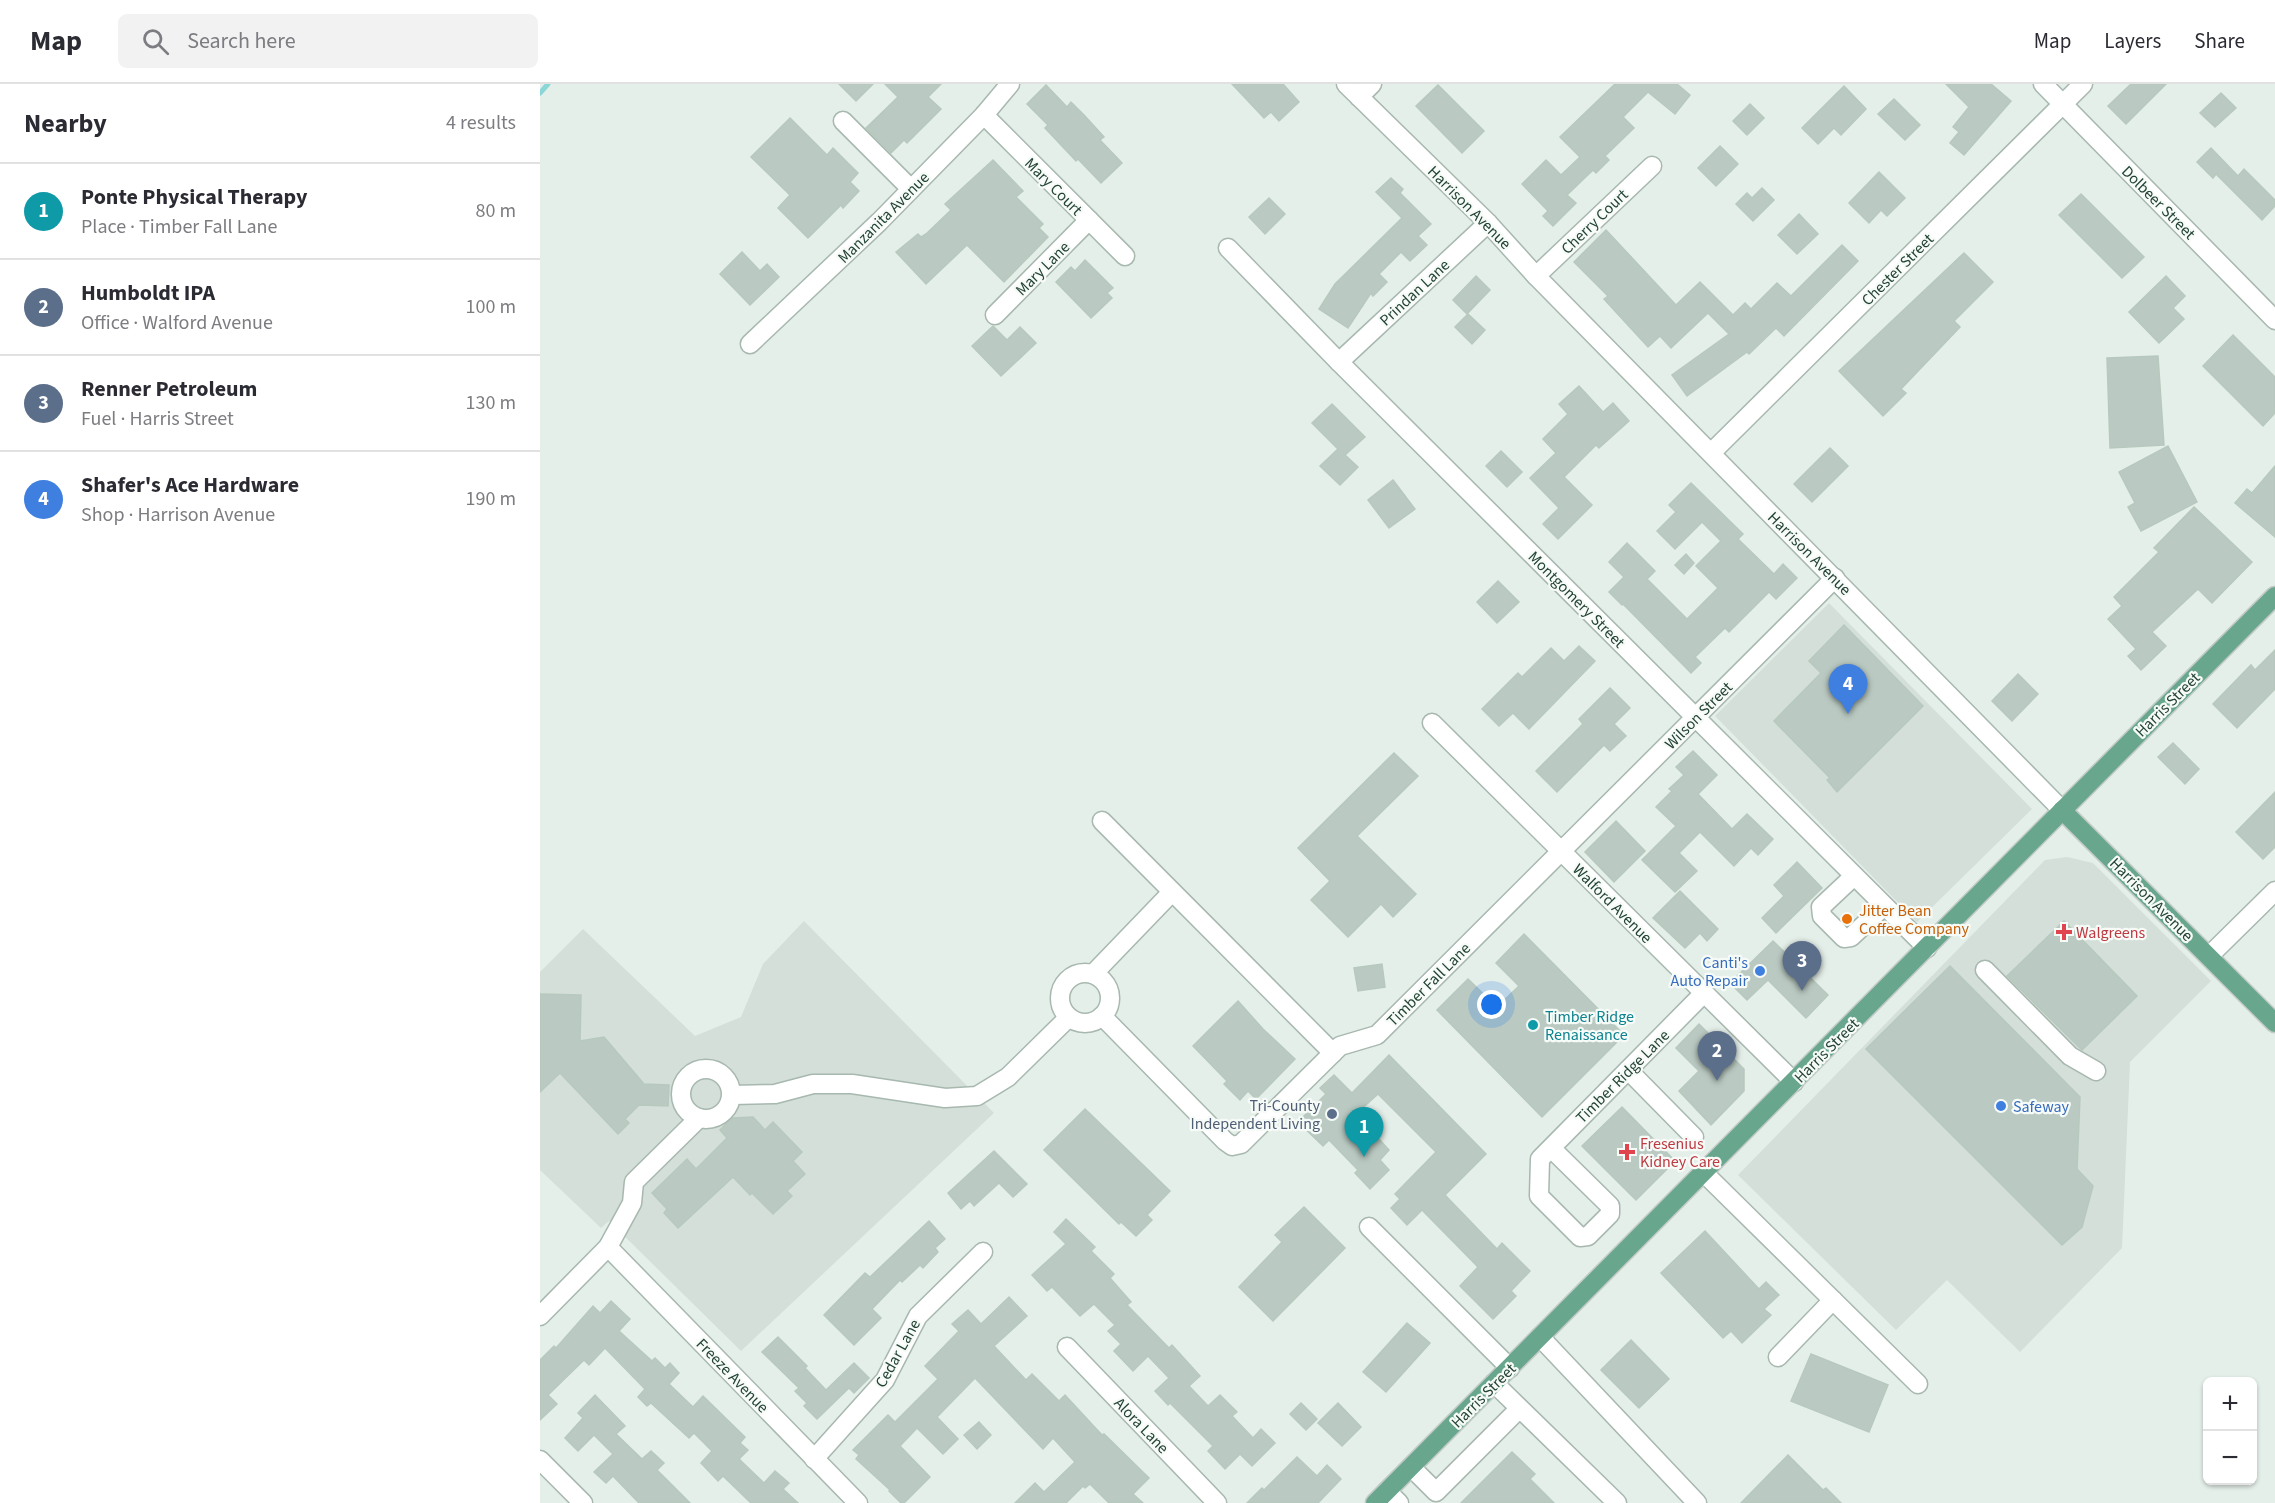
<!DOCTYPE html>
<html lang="en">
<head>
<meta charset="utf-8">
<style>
	body { margin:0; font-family:"Source Sans 3",sans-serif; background:#f2f2f3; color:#2b2b33 }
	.controls { position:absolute; right:18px; bottom:18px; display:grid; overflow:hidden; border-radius:9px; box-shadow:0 2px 4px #0004 }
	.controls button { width:54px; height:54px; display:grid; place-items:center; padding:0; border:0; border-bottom:2px solid #e1e1e2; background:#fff; color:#2b2b33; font:30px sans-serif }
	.you { position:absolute; left:952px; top:921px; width:21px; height:21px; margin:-15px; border:4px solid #fff; border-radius:50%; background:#1a73e8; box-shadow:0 0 0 9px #1a73e833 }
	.badge { display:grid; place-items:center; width:39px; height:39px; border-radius:50%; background:#884645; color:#fff; font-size:20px; font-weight:700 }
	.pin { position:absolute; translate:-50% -50px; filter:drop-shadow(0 2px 3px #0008) }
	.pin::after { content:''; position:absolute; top:32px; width:21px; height:18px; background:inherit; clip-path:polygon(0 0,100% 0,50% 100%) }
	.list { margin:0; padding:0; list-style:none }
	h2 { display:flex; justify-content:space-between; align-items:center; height:78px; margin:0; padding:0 24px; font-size:26px }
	h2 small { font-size:20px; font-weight:400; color:#7c7c81 }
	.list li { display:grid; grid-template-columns:39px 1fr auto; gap:18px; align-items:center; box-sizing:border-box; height:96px; padding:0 24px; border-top:2px solid #e1e1e2 }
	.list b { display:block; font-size:22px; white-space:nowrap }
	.list p { margin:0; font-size:20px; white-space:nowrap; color:#7c7c81 }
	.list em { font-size:20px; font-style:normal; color:#7c7c81 }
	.icon { flex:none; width:33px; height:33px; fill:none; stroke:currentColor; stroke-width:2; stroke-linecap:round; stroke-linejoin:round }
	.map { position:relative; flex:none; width:1735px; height:1419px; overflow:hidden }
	header { display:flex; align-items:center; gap:36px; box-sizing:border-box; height:84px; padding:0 30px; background:#fff; border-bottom:2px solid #e1e1e2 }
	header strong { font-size:28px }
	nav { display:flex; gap:33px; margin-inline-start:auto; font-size:21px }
	.search { width:420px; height:54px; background:#f2f2f3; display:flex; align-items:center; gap:15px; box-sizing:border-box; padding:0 21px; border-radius:9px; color:#7c7c81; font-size:22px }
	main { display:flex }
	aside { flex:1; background:#fff }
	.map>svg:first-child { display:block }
	.built { fill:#d3dfd8 }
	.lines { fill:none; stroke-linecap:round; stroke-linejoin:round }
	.stream { stroke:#8bd6d6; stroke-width:5 }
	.building { fill:#bacac2; stroke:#b7c9bf; stroke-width:1.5 }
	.minor-casing { stroke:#a7b8af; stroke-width:21 }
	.major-casing { stroke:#c1cac6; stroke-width:21 }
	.minor { stroke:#fff; stroke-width:18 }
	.major { stroke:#68a78d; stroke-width:18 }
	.food-dot { fill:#e8710a; stroke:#f7fbf8; stroke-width:2 }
	.health-dot { fill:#e0444e; stroke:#f7fbf8; stroke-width:2 }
	.shop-dot { fill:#3f7fe0; stroke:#f7fbf8; stroke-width:2 }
	.culture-dot { fill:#0f9aa8; stroke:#f7fbf8; stroke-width:2 }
	.service-dot { fill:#5c6f8a; stroke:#f7fbf8; stroke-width:2 }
	.labels { text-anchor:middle; stroke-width:4.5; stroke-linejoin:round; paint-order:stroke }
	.street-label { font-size:16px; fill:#234335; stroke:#f7fbf8 }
	.food-label { font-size:16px; fill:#c56008; stroke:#f7fbf8; text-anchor:start }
	.health-label { font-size:16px; fill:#be3a42; stroke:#f7fbf8; text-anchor:start }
	.shop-label { font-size:16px; fill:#366cbe; stroke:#f7fbf8; text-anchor:end }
	.culture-label { font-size:16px; fill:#0d838f; stroke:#f7fbf8; text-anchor:start }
	.service-label { font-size:16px; fill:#4e5e75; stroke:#f7fbf8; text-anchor:end }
</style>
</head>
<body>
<header>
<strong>Map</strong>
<div class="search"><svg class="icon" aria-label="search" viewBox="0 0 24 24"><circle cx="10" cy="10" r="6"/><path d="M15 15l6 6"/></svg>Search here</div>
<nav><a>Map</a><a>Layers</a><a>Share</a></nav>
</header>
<main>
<aside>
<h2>Nearby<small>4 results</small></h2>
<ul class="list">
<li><span class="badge" style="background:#0f9aa8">1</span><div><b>Ponte Physical Therapy</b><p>Place · Timber Fall Lane</p></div><em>80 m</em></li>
<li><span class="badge" style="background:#5c6f8a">2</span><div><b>Humboldt IPA</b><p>Office · Walford Avenue</p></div><em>100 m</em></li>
<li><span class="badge" style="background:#5c6f8a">3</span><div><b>Renner Petroleum</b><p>Fuel · Harris Street</p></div><em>130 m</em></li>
<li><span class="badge" style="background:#3f7fe0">4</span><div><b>Shafer's Ace Hardware</b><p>Shop · Harrison Avenue</p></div><em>190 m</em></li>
</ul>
</aside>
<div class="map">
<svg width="1735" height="1419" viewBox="0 0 1735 1419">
	<rect width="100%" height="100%" fill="#e5efe9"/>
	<!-- built -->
	<g class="built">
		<polygon points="1289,519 1492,725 1377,838 1175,632"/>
		<polygon points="1527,773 1553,779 1671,897 1590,978 1582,1164 1480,1268 1407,1196 1356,1246 1198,1091 1505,776"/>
		<polygon points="264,837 454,1029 201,1267 69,1137 61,1144 0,1086 0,888 43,845 155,952 201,933 223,880"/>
	</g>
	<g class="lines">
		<!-- stream -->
		<polyline class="stream" points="0,9 8,0"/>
	</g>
	<!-- building -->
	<g class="building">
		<polygon points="299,0 333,0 316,17"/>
		<polygon points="345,0 401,0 388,13 401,25 367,59 364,56 351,69 326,44 358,13"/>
		<polygon points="692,0 743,0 759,18 739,37 731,28 724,34"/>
		<polygon points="1075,0 1137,0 1150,11 1135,30 1108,8 1083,33 1094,44 1065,72 1069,76 1056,89 1053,86 1027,111 1036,119 1013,142 1003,132 1008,127 982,100 1006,76 1021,91 1040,73 1020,53"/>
		<polygon points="1406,0 1451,0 1471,17 1424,71 1410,59 1419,48 1413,43 1429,23"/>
		<polygon points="1591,0 1626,0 1586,40 1568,22"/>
		<polygon points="506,1 527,23 531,18 544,31 564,53 560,56 582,79 561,99 538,75 536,77 505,44 508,41 487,20"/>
		<polygon points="898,1 944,47 922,69 876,22"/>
		<polygon points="1304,2 1326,25 1301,51 1294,44 1278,60 1262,44"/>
		<polygon points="1681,9 1696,24 1675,43 1660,29"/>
		<polygon points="1354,15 1380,41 1365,56 1338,30"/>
		<polygon points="1210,20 1224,34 1207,51 1193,37"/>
		<polygon points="250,34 287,71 293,64 318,89 310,98 319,107 303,124 301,121 268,154 238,124 250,111 211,73"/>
		<polygon points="1180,62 1198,80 1176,102 1158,84"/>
		<polygon points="1671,64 1698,92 1704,85 1735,116 1735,122 1722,136 1676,90 1673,94 1657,78"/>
		<polygon points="453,76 483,107 476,113 503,140 499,144 508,153 464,198 427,161 386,200 356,168 378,150 381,153 387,149 411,126 405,120"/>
		<polygon points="1339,88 1365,114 1347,132 1341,126 1329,139 1309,119"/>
		<polygon points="851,94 863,105 860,109 891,140 878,152 887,161 870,177 861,168 839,190 847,198 833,212 831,209 808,244 779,225 795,200 862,134 836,108"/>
		<polygon points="1222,104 1234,116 1213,137 1196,120 1207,109 1212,114"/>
		<polygon points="1541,110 1604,173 1582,194 1519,131"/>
		<polygon points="729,114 745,130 725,150 709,133"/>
		<polygon points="1259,130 1278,150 1257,170 1238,151"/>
		<polygon points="1066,146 1136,221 1160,198 1193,231 1205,219 1211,225 1237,199 1251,212 1302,161 1318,177 1244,252 1236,244 1209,270 1207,268 1147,312 1132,291 1189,250 1168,229 1131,264 1120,252 1108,263 1064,215 1068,212 1034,178"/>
		<polygon points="202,168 220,187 227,180 239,193 210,221 180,190"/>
		<polygon points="1424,169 1453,198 1414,237 1420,243 1361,305 1366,309 1343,332 1299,287"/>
		<polygon points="545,176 573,204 567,209 572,214 551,234 516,198 531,183 535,187"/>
		<polygon points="936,192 950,206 927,230 913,216"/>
		<polygon points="1626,192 1645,212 1633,224 1644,235 1619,259 1589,228"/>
		<polygon points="928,230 945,246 932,260 915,243"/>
		<polygon points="453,242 467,256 480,243 496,259 461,292 432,262"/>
		<polygon points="1693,251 1735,293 1735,329 1723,342 1663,282"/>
		<polygon points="1618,272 1624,361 1570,364 1567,274"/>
		<polygon points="1039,302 1063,328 1073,319 1089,337 1059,364 1056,361 1024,393 1052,421 1018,455 1003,440 1019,424 990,394 1016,369 1003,355 1028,330 1019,320"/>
		<polygon points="792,320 825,353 805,371 818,383 800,401 780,382 798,365 772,339"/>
		<polygon points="1628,362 1657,418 1601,447 1588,423 1595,419 1579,388"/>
		<polygon points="1290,364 1308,382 1272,418 1254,400"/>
		<polygon points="961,367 982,388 967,403 946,382"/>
		<polygon points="1735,382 1735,453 1695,419 1707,405 1712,409"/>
		<polygon points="853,396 875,425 849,444 828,416"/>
		<polygon points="1151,399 1203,450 1198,455 1234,490 1243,480 1257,494 1236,515 1229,508 1189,548 1185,544 1155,573 1161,579 1151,589 1083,520 1082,521 1069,508 1084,493 1069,478 1087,459 1115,487 1107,495 1147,535 1178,504 1156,482 1181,457 1162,438 1135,465 1117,447 1136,428 1129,421"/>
		<polygon points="1654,423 1712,478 1672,519 1658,505 1612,548 1626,562 1601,586 1588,572 1596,565 1568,535 1582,522 1574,513 1619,468 1614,464"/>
		<polygon points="1146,470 1154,479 1144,490 1135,481"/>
		<polygon points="958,497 979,518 957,539 937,518"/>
		<polygon points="1304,541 1383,622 1297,708 1287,696 1290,694 1234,637 1281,589 1269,577"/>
		<polygon points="1039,562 1055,577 989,645 973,629 959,642 942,625 978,589 982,593 1011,564 1024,577"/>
		<polygon points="1735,566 1735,605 1697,644 1673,620 1711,581 1715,586"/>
		<polygon points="1478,590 1498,610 1472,637 1452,617"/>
		<polygon points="1070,604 1090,624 1074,640 1086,652 1070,667 1064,661 1017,708 996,687 1043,640 1039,635"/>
		<polygon points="1633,659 1659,685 1645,700 1618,673"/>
		<polygon points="1153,667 1177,691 1158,710 1192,745 1207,730 1233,755 1218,771 1211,764 1194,782 1160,748 1139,769 1157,787 1135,808 1102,776 1136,742 1116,723 1132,707 1129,705 1144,691 1136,683"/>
		<polygon points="854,669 878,692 817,752 876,810 853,833 841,820 808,853 771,816 790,797 758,764"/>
		<polygon points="1735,708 1735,763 1723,775 1696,748"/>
		<polygon points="1076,737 1105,767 1074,798 1045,768"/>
		<polygon points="1257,778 1282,804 1236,849 1222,834 1244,812 1234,801"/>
		<polygon points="1140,807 1178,845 1167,857 1160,849 1145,864 1113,834"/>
		<polygon points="1524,837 1597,912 1542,966 1467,892"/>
		<polygon points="984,850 1084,951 1002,1033 897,926 928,895 957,923 979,902 956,879"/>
		<polygon points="1233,857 1288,911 1266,934 1228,896 1207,916 1190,899"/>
		<polygon points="842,880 845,903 818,907 814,884"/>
		<polygon points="1410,882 1540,1013 1537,1085 1553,1102 1542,1143 1522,1161 1326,965"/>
		<polygon points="0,910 41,911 40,957 64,953 104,1000 129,1001 128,1022 99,1021 85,1035 89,1039 78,1050 20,989 0,1008"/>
		<polygon points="698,917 723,945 755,975 716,1015 708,1007 700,1016 684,1000 687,997 653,962"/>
		<polygon points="1159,940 1204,985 1204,1007 1171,1041 1139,1007 1159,987 1136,964"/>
		<polygon points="849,971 946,1070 905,1111 957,1165 962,1159 990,1187 971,1207 976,1212 953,1235 920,1202 938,1183 882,1126 867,1141 851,1124 860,1115 855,1110 896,1068 838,1010 816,1030 849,1066 840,1076 849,1086 830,1105 815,1089 818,1086 789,1056 783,1062 758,1038 786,1010 780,1004 794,991 812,1009"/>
		<polygon points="1082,1023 1135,1077 1096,1116 1042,1062"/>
		<polygon points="545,1025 630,1107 607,1131 612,1136 596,1152 581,1138 579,1140 504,1066"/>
		<polygon points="213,1033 225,1046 233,1038 262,1068 253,1077 265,1090 247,1107 252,1112 233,1130 212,1109 210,1111 193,1093 138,1144 124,1129 127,1125 112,1109 147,1075 156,1085 187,1054 180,1046 192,1034"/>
		<polygon points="454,1067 487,1100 473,1113 459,1099 434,1122 430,1117 421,1125 408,1109"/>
		<polygon points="764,1123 805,1164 733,1237 699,1203 742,1158 735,1151"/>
		<polygon points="526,1135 555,1163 551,1167 574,1190 570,1194 591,1218 587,1221 629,1264 632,1261 660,1292 649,1302 668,1322 680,1311 697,1328 692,1332 713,1354 721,1345 735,1359 712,1382 700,1370 685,1385 668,1367 673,1362 630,1319 628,1321 615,1307 629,1294 608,1272 593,1287 574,1267 581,1260 568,1247 575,1241 554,1220 540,1232 512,1203 507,1207 492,1191 526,1160 514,1148"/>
		<polygon points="389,1137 405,1155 395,1164 398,1168 383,1184 380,1181 362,1198 360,1196 332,1225 341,1234 314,1261 284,1231 325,1189 330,1193"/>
		<polygon points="1165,1147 1219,1205 1226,1198 1239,1211 1224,1225 1231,1231 1202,1259 1191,1247 1183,1254 1121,1189"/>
		<polygon points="469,1213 487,1232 454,1262 486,1296 492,1290 519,1317 525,1311 562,1351 564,1350 609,1394 593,1410 603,1419 569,1419 550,1400 545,1404 543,1402 526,1419 475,1419 495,1399 504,1408 535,1378 513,1354 503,1365 435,1294 397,1333 418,1355 403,1370 377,1344 360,1362 390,1393 364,1419 361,1419 349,1407 350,1406 316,1375 319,1371 313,1366 348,1331 355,1338 398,1295 385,1282 419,1247 412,1240 428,1226 441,1240"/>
		<polygon points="71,1217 90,1235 79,1247 112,1277 115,1274 125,1284 130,1279 139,1289 129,1300 153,1323 163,1312 205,1353 200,1359 208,1366 199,1375 224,1399 235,1387 249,1399 243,1405 258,1419 211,1419 183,1392 178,1397 161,1379 172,1367 154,1349 149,1354 111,1319 107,1322 98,1313 105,1305 65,1264 49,1281 44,1276 8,1311 17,1320 0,1336 0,1276 14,1262 16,1264 53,1222 60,1229"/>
		<polygon points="867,1239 890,1259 846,1308 823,1288"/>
		<polygon points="238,1253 267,1282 265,1284 286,1306 314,1279 329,1294 314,1309 309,1304 277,1335 264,1322 267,1319 255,1307 259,1304 222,1268"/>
		<polygon points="1091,1256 1129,1295 1099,1324 1061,1286"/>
		<polygon points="1271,1270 1348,1301 1329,1348 1251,1317"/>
		<polygon points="55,1311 85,1342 76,1350 102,1375 111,1367 124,1379 117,1386 150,1419 99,1419 73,1392 66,1399 54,1388 73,1370 54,1351 38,1367 25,1354 43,1334 38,1329"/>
		<polygon points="761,1319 777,1335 766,1346 750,1330"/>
		<polygon points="798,1319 821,1343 802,1362 778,1339"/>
		<polygon points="439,1338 451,1351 437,1365 424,1351"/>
		<polygon points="972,1368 995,1390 990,1395 1014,1419 921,1419"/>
		<polygon points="1248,1371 1283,1406 1286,1404 1301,1419 1201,1419"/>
		<polygon points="757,1373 777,1392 787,1381 801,1395 778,1419 707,1419 722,1404 724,1406"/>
	</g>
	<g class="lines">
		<!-- minor casing -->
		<g class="minor-casing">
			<g id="minor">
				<polyline points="806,0 948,139 996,192 1522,726"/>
				<polyline points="1503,0 1735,236"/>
				<polyline points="819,13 832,0"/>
				<polyline points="444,31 585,172"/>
				<polyline points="303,37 371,105"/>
				<polyline points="688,164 799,278 1387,864"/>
				<polyline points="996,192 1112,82"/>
				<polyline points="455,231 549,136"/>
				<polyline points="210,260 339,138 444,31 470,0"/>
				<polyline points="799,278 948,139"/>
				<polyline points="1171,369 1543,0"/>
				<polyline points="892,639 1254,998"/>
				<polyline points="562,737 793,969"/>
				<polyline points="1314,792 1281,823 1282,832 1304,854 1311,853 1344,822"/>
				<polyline points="1669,872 1735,807"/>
				<polyline points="1445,886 1530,972 1556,987"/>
				<circle cx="545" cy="914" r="25"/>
				<polyline points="553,890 632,808"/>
				<polyline points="562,932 685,1057 692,1062 701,1060 800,962 837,951 1295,494"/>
				<circle cx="166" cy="1010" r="25"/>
				<polyline points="1088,986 1154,1053"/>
				<polyline points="192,1011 235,1010 273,1000 312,1000 405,1014 437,1012 468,993 528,934"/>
				<polyline points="1011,1064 1070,1122 1070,1130 1048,1152 1040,1153 999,1112 1000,1075 1164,909"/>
				<polyline points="1164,1089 1378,1300"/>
				<polyline points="829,1143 970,1284"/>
				<polyline points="68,1163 318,1419"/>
				<polyline points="0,1232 68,1163 92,1119 94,1098 159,1034"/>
				<polyline points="1000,1253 1157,1419"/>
				<polyline points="527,1263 677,1419"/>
				<polyline points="1238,1273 1293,1216"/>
				<polyline points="954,1299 1077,1419"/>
				<polyline points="274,1375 345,1296 378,1232 443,1168"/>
				<polyline points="0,1376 43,1419"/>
				<polyline points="871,1383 896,1408 979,1325"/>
				<polyline points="847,1407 859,1419"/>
			</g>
		</g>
		<!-- major casing -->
		<g class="major-casing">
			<g id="major">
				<polyline points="1522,726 1735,939"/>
				<polyline points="835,1419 1735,512"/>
			</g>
		</g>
		<!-- minor -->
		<use href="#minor" class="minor"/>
		<!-- major -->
		<use href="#major" class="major"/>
	</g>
	<!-- markers -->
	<circle class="food-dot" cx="1307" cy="835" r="6"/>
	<g class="health-dot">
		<path d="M1521 839h6v6h6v6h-6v6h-6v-6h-6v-6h6z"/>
		<path d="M1084 1059h6v6h6v6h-6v6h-6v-6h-6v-6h6z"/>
	</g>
	<g class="shop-dot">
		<circle cx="1220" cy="887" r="6"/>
		<circle cx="1461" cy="1022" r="6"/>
	</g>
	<circle class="culture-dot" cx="993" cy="941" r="6"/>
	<circle class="service-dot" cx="792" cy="1030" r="6"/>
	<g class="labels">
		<!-- street labels -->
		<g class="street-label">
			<text transform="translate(514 102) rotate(45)" y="6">Mary Court</text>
			<text transform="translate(1619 118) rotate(45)" y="6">Dolbeer Street</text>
			<text transform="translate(930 123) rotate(45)" y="6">Harrison Avenue</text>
			<text transform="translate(343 133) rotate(-45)" y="6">Manzanita Avenue</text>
			<text transform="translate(1054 137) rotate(-44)" y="6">Cherry Court</text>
			<text transform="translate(502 184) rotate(-45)" y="6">Mary Lane</text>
			<text transform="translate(1357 185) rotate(-45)" y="6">Chester Street</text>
			<text transform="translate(874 208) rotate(-43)" y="6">Prindan Lane</text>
			<text transform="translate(1270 469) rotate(45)" y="6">Harrison Avenue</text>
			<text transform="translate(1037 515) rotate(45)" y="6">Montgomery Street</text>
			<text transform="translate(1627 620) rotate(-45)" y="6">Harris Street</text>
			<text transform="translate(1158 631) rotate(-45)" y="6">Wilson Street</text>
			<text transform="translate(1612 815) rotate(45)" y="6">Harrison Avenue</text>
			<text transform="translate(1073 819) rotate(45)" y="6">Walford Avenue</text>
			<text transform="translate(888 900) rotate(-45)" y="6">Timber Fall Lane</text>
			<text transform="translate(1286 966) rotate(-45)" y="6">Harris Street</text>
			<text transform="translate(1082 992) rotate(-45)" y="6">Timber Ridge Lane</text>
			<text transform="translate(357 1269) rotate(-61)" y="6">Cedar Lane</text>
			<text transform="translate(193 1291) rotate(46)" y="6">Freeze Avenue</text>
			<text transform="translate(943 1311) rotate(-45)" y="6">Harris Street</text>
			<text transform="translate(602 1341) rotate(46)" y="6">Alora Lane</text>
		</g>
		<!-- food labels -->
		<g class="food-label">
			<text x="1319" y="832">Jitter Bean<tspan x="1319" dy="18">Coffee Company</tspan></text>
		</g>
		<!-- health labels -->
		<g class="health-label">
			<text x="1536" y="854">Walgreens</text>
			<text x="1100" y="1065">Fresenius<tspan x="1100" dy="18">Kidney Care</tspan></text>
		</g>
		<!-- shop labels -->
		<g class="shop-label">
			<text x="1208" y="884">Canti's<tspan x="1208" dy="18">Auto Repair</tspan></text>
			<text x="1473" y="1028" text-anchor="start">Safeway</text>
		</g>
		<!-- culture labels -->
		<g class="culture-label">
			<text x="1005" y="938">Timber Ridge<tspan x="1005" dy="18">Renaissance</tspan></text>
		</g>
		<!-- service labels -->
		<g class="service-label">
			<text x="780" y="1027">Tri-County<tspan x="780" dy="18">Independent Living</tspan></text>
		</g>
	</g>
</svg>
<div class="controls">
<button>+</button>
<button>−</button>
</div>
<div class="you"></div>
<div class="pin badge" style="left:824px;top:1073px;background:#0f9aa8">1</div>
<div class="pin badge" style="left:1177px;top:997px;background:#5c6f8a">2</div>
<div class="pin badge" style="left:1262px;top:907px;background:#5c6f8a">3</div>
<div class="pin badge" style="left:1308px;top:630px;background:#3f7fe0">4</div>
</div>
</main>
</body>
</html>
